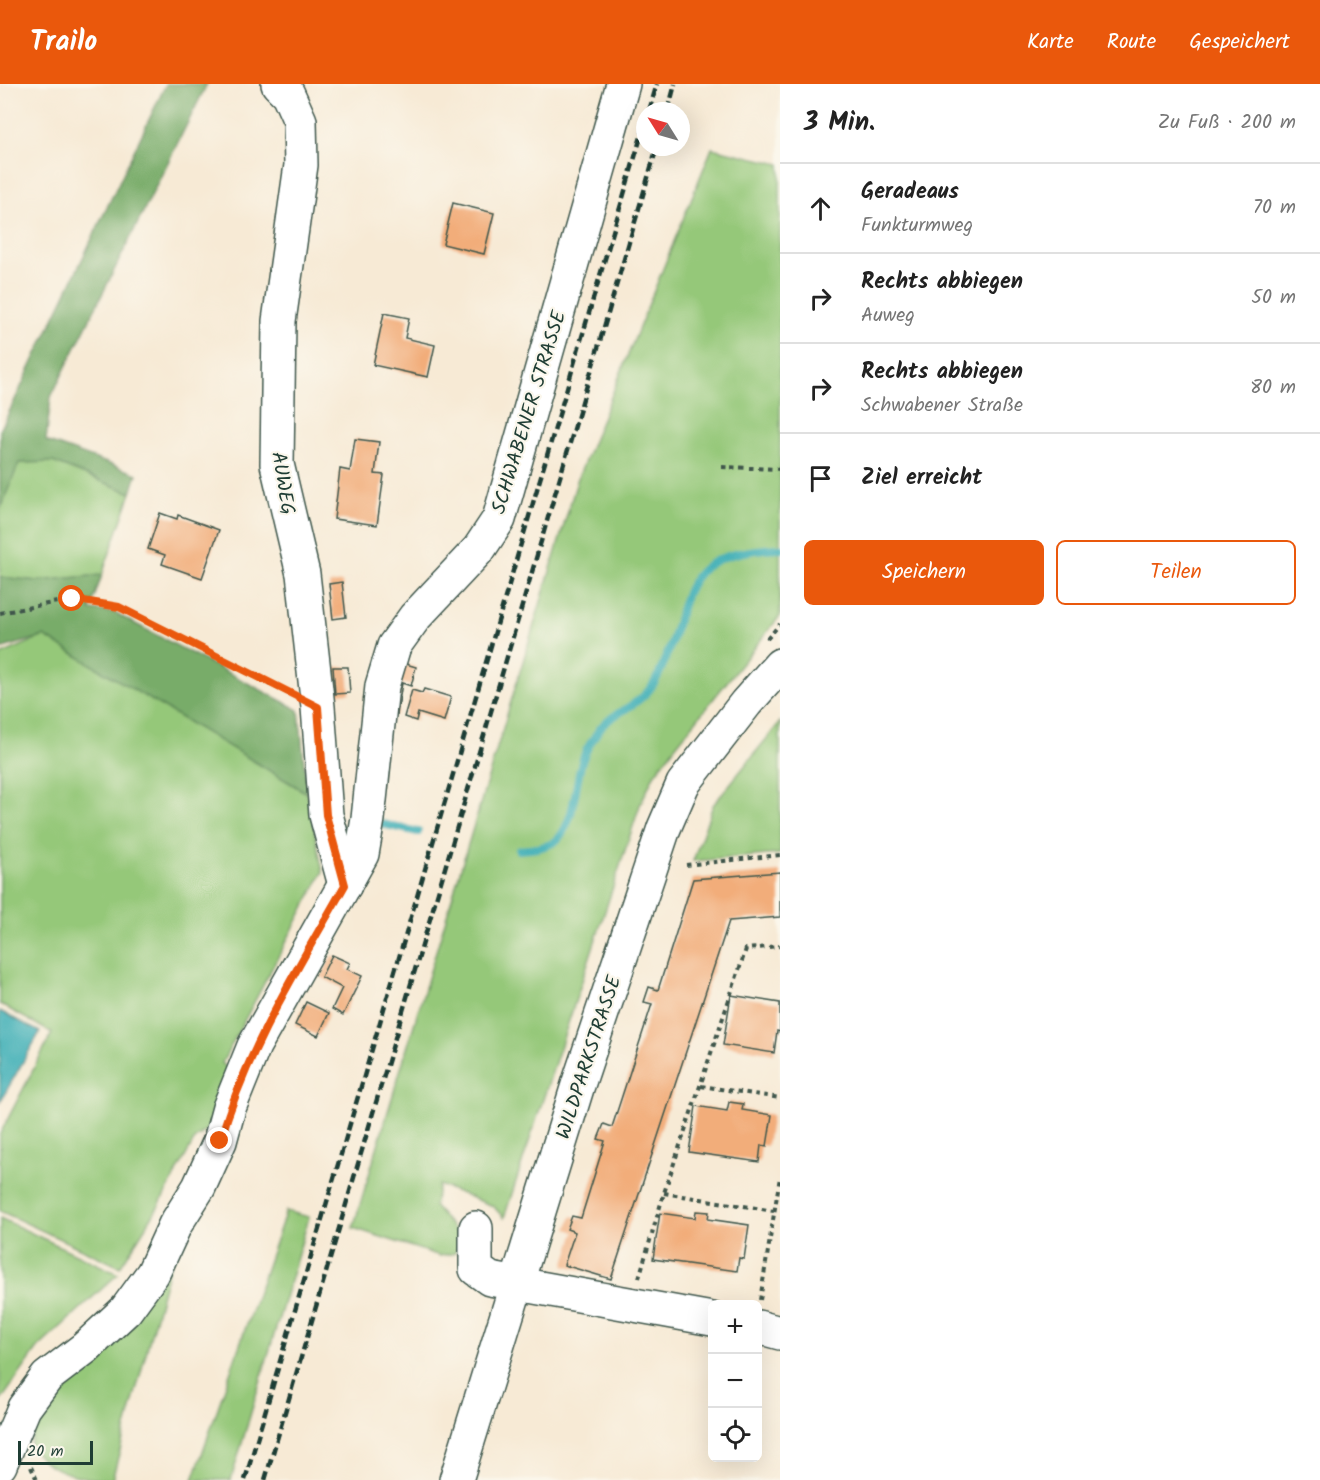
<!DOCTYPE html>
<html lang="de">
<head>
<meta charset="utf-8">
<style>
	body { margin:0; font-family:Kalam,sans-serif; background:#f6f6f6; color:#222 }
	.controls { position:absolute; right:18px; bottom:18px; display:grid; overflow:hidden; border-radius:9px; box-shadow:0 6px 24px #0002 }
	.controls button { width:54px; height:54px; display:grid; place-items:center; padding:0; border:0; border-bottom:2px solid #e0e0e0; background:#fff; color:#222; font:30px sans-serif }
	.compass { position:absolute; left:636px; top:18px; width:54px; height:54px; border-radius:50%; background:#fff; box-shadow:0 6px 24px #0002; rotate:307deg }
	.scale { position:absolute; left:18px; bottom:15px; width:75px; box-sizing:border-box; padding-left:6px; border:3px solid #1f3d34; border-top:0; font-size:16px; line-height:21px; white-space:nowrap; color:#1f3d34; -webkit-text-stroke:4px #fbf7ec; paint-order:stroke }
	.stop { position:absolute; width:18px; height:18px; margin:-14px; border:4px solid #ea580c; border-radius:50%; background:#fff }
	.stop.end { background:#ea580c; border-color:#fff; box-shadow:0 2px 6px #0008 }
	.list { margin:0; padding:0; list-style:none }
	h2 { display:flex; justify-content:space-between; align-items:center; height:78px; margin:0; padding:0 24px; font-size:26px }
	h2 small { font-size:20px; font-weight:400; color:#767676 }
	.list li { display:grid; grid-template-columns:39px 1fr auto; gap:18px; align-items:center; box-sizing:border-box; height:90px; padding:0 24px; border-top:2px solid #e0e0e0 }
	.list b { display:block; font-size:22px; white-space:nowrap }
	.list p { margin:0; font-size:20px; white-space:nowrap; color:#767676 }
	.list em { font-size:20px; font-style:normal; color:#767676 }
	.actions { display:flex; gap:12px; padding:18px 24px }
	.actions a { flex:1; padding:14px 0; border:2px solid #ea580c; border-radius:9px; text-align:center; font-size:21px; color:#ea580c }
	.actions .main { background:#ea580c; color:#fff }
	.icon { flex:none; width:33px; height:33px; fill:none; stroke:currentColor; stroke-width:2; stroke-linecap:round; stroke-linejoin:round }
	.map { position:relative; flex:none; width:780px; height:1396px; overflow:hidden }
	header { display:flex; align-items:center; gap:36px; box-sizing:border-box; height:84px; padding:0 30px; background:#ea580c; color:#fff }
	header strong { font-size:28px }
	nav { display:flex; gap:33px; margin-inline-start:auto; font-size:21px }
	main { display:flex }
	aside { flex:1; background:#fff }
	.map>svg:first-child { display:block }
	.green { fill:#95c879; stroke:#5a8256; stroke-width:1.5 }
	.forest { fill:#78ac69; stroke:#4c744e; stroke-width:1.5 }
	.water { fill:#3badb5; stroke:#2d7574; stroke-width:1.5 }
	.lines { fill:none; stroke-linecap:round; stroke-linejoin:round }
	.stream { stroke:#3badb5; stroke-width:8 }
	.building { fill:#f2ad7a }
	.minor-casing { stroke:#3f574c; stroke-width:36 }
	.path { stroke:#3f574c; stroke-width:4; stroke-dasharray:4.5 4.5; stroke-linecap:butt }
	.minor { stroke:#fff; stroke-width:33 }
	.rail { stroke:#1f3d34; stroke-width:4.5; stroke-dasharray:9 4.5; stroke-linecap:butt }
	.route { stroke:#ea580c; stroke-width:8 }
	.labels { text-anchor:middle; stroke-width:4.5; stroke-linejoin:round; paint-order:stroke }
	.street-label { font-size:20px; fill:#1f3d34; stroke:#fbf7ec }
</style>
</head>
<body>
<header>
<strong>Trailo</strong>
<nav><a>Karte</a><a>Route</a><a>Gespeichert</a></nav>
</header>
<main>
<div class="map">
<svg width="780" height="1396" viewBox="0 0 780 1396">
	<rect width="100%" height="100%" fill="#fbf7ec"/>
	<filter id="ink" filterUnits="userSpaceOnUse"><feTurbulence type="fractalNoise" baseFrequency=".0167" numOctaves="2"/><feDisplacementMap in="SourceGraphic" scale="12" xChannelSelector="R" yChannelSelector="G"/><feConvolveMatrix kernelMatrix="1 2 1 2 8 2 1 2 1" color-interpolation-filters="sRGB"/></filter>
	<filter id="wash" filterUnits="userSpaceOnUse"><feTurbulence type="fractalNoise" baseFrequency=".008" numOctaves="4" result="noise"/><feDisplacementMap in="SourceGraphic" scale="24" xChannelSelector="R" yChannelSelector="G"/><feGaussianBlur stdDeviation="1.35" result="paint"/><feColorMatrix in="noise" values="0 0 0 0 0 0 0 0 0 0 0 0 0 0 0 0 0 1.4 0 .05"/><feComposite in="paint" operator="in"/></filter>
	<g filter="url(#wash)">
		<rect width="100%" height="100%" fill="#f7ead5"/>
		<!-- green -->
		<g class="green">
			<polygon points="712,64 780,80 780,532 674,664 654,691 640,721 504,1134 493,1122 439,1101 434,1122 461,1154 455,1169 440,1172 353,1144 578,394"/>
			<polygon points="53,378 131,409 102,491 37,497 0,493 0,425 18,379"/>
			<polygon points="44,552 307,709 323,788 222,979 234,991 212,1042 195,1055 157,1125 120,1183 0,1127 0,1050 52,949 0,920 0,571"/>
			<polygon points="780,638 780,770 693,777 713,721"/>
			<polygon points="286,1127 309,1133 231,1396 193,1396"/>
			<polygon points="0,1134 118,1190 38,1264 0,1318"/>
			<path d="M 171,1176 L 112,1396 C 82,1396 43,1387 30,1360 L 37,1330 Z"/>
		</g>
		<!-- forest -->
		<g class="forest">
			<polygon points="166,0 207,0 51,313 46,357 137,390 131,409 53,378 19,379 0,425 0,347"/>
			<polygon points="102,491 90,526 113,528 299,626 307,709 44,552 0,565 0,493 37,497"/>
		</g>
		<!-- water -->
		<polygon class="water" points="0,927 40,948 0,1018"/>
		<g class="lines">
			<!-- stream -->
			<g class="stream">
				<polyline points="378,739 418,748"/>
				<path d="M 519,766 C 531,765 549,764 558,755 C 580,729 572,688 590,660 C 594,653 600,643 606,638 C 628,621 646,618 659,590 C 695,513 669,469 780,464"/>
			</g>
		</g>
		<g id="blocks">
			<!-- building -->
			<g class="building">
				<polygon points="453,119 494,129 484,170 443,160"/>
				<polygon points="384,229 409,234 405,254 435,261 428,293 373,281"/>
				<polygon points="355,355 379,358 375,390 384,391 377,441 334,435 340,385 350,387"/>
				<polygon points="160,429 177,435 178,431 219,446 202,494 162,480 165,471 148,465"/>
				<polygon points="342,498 346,533 333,535 329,500"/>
				<polygon points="396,577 416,583 411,602 402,599 397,631 392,631"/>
				<polygon points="333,583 348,583 350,609 335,610"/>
				<polygon points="424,605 451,613 444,637 418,629 416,637 404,633 412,606 422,609"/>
				<polygon points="780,788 780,833 729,837 611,1195 564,1181 575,1148 567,1145 572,1132 581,1134 605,1057 598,1055 604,1040 612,1043 652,920 644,918 649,903 658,906 693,795"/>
				<polygon points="332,871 350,879 347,885 362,892 343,931 332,925 342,904 321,893"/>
				<polygon points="731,911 780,919 780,948 777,947 774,969 723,961"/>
				<polygon points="306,918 329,929 318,952 295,941"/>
				<polygon points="729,1018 743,1020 742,1026 772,1031 767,1062 761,1061 759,1078 689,1068 696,1022 727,1027"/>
				<polygon points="696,1127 709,1128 708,1135 749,1141 744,1175 739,1174 737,1187 653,1175 660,1129 695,1134"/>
			</g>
		</g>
	</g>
	<g filter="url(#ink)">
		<use href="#blocks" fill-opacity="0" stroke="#3f574c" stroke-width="1.5"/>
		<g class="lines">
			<!-- minor casing -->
			<g class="minor-casing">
				<g id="minor">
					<polyline points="278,0 288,10 300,37 301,81 279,237 277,380 303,490 318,623 326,731 345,801"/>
					<polyline points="476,1144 476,1185 490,1195 712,1235"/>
					<polyline points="758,1243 780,1249"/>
					<polyline points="0,1381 24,1324 47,1293 85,1264 126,1226 153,1189 175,1141 199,1103 220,1057 229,1024 254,962 362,770 368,735 382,602 394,562 415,533 479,465 499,435 623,0"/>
					<polyline points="456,1396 578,1001 664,744 683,700 746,619 780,581"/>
				</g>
			</g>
			<!-- path -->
			<g class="path">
				<polyline points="722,383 780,385"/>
				<polyline points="0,529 73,515 119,523 289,609"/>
				<polyline points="767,555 780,540"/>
				<polyline points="686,781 780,771"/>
				<polyline points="701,1002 780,1014"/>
				<polyline points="664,1109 774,1127"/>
				<polyline points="639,1194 664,1109 746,865 780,862"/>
				<polyline points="760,1216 780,1093"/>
				<polyline points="31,1383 37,1396"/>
			</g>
			<!-- minor -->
			<use href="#minor" class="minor"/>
			<!-- rail -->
			<g class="rail">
				<polyline points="649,27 657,0"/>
				<polyline points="668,27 675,0"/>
				<polyline points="245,1396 645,39"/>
				<polyline points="265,1396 657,63"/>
			</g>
		</g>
	</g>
	<g class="lines" filter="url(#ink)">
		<!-- route -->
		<path class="route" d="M 72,515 L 119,523 L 318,623 L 326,731 L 345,801 C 298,884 247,965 220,1057"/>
	</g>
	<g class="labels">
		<!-- street labels -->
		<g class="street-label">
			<text transform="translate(528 328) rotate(-73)" y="7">SCHWABENER STRASSE</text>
			<text transform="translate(284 399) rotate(81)" y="7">AUWEG</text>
			<text transform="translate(588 973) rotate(-72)" y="7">WILDPARKSTRASSE</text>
		</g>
	</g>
</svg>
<div class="controls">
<button>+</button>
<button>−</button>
<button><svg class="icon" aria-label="locate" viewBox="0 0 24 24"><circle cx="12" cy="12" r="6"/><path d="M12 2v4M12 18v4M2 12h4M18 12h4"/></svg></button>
</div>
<svg class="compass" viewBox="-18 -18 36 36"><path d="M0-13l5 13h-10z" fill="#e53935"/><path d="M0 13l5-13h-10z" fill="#767676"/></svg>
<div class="scale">20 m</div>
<div class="stop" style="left:72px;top:515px"></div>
<div class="stop end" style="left:220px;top:1057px"></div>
</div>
<aside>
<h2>3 Min.<small>Zu Fuß · 200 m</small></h2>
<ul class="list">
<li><svg class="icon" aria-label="ahead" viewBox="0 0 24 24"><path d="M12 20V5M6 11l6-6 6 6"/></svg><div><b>Geradeaus</b><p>Funkturmweg</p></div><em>70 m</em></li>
<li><svg class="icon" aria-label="right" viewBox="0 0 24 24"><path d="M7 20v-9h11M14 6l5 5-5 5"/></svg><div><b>Rechts abbiegen</b><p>Auweg</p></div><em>50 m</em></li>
<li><svg class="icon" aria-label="right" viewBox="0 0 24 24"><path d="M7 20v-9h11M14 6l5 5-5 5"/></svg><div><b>Rechts abbiegen</b><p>Schwabener Straße</p></div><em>80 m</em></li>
<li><svg class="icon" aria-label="arrive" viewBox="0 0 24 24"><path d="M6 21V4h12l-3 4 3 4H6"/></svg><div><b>Ziel erreicht</b></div></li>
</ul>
<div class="actions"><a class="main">Speichern</a><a>Teilen</a></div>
</aside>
</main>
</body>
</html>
